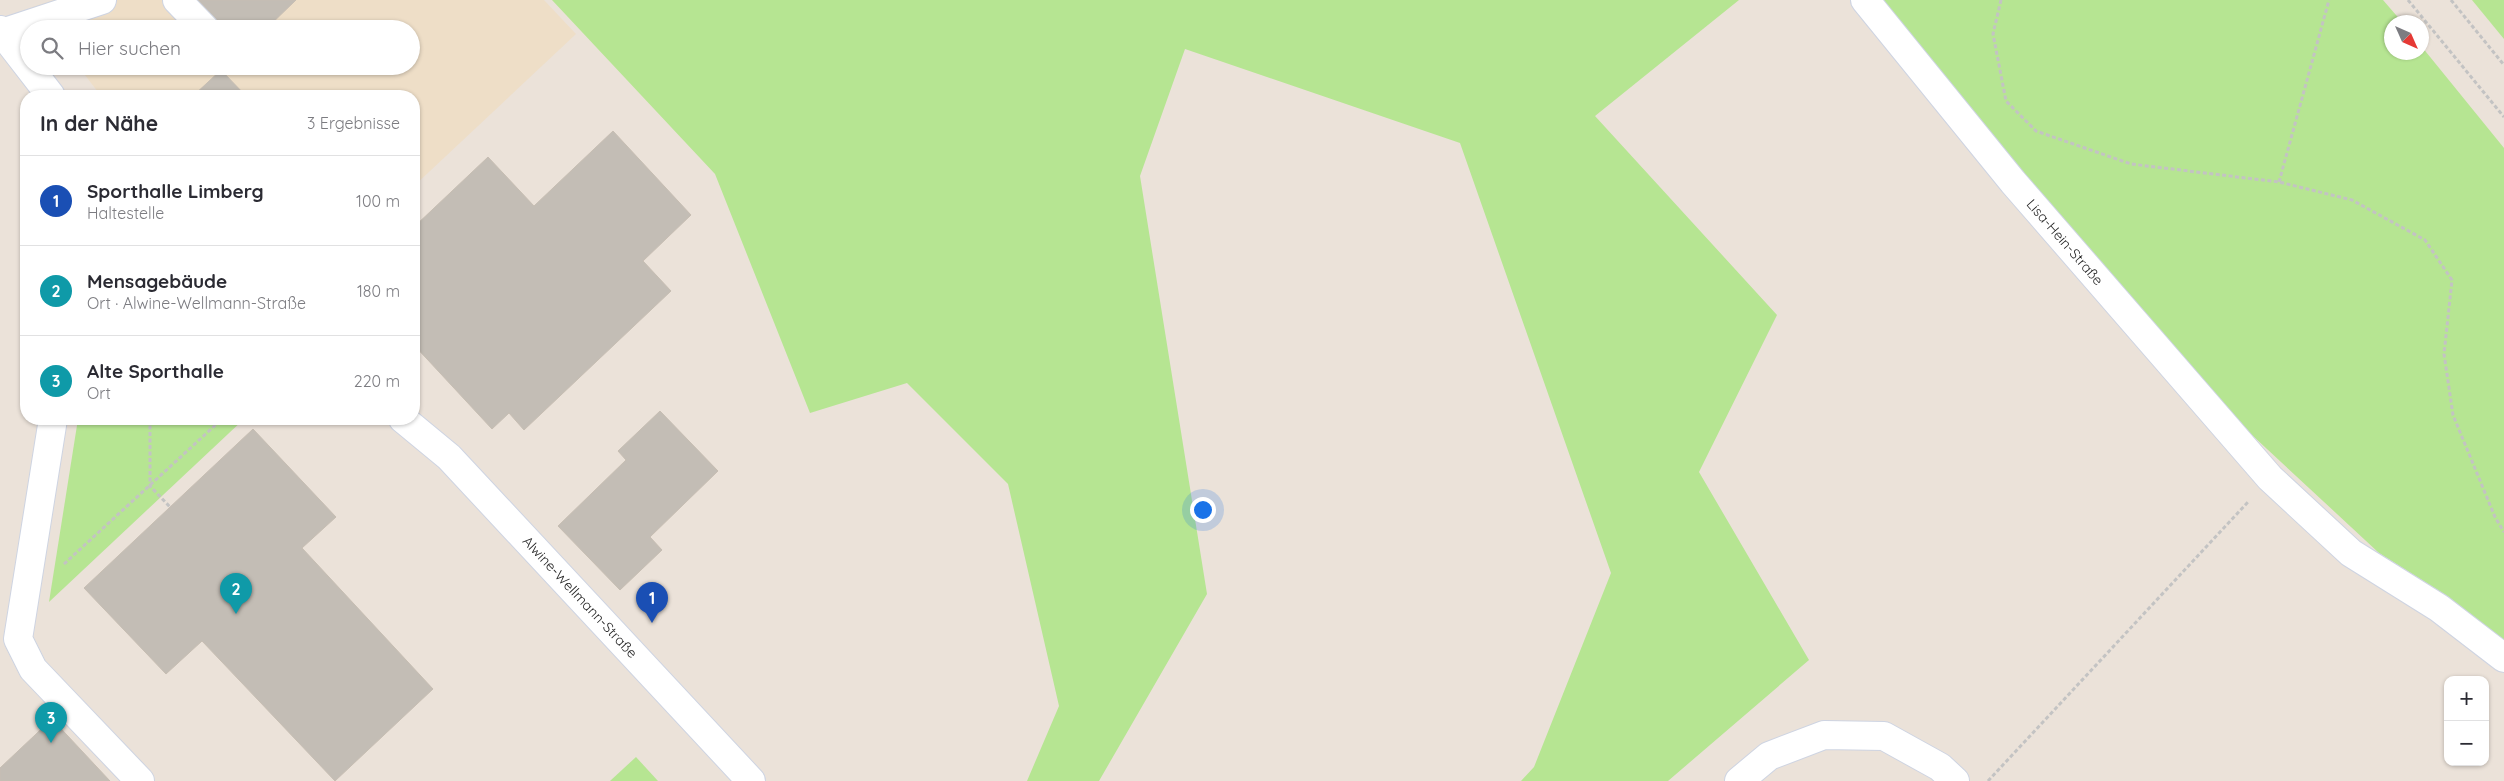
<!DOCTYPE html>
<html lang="de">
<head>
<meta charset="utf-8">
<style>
	body { margin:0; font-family:Quicksand,sans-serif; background:#f2f2f3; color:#2b2b33 }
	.controls { position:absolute; right:15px; bottom:15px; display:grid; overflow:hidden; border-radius:10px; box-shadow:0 1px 4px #0004 }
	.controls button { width:45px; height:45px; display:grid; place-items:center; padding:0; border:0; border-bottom:1px solid #e1e1e2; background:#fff; color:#2b2b33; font:25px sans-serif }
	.compass { position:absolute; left:2384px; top:15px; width:45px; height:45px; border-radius:50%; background:#fff; box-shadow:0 1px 4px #0004; rotate:135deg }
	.you { position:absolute; left:1202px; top:509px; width:18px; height:18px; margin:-12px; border:4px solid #fff; border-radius:50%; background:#1a73e8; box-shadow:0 0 0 8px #1a73e833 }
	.badge { display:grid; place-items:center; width:32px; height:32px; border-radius:50%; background:#0b8043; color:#fff; font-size:16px; font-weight:700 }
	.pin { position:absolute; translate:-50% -41px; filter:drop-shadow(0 1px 2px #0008) }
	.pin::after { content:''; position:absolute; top:26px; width:18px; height:15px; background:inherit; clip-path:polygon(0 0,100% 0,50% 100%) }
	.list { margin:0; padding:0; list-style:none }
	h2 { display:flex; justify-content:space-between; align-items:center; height:65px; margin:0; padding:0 20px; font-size:21px }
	h2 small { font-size:16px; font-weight:400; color:#7c7c81 }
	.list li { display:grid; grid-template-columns:32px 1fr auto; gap:15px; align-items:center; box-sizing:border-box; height:90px; padding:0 20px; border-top:1px solid #e1e1e2 }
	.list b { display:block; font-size:19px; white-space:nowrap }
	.list p { margin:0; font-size:16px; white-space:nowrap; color:#7c7c81 }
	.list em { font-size:16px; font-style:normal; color:#7c7c81 }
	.icon { flex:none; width:28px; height:28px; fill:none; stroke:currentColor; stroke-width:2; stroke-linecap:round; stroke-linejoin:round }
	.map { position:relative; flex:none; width:2504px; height:781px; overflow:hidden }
	.search { position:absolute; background:#fff; box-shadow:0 1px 4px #0004; left:20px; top:20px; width:400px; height:55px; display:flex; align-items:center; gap:12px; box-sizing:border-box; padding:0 18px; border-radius:28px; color:#7c7c81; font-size:19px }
	.panel { position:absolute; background:#fff; box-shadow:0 1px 4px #0004; left:20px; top:90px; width:400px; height:335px; border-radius:20px }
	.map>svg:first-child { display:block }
	.education { fill:#eedec7 }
	.green { fill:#b6e592 }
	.building { fill:#c3bdb5; stroke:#c7beb3 }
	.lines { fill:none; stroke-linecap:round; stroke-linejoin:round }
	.minor-casing { stroke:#ced4e2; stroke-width:30 }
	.path { stroke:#c3c3c3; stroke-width:3; stroke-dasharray:4 2.5; stroke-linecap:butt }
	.minor { stroke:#fff; stroke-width:28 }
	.labels { text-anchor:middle; stroke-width:4; stroke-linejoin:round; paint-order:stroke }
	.street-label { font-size:14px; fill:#282828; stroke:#fff }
</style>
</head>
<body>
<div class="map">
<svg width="2504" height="781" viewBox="0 0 2504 781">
	<rect width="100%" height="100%" fill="#ebe2d9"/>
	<!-- education -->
	<polygon class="education" points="54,0 544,0 576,34 414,186 414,96 101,96 78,66 411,66 411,29 49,29 32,7"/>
	<!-- green -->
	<g class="green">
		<polygon points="552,0 1739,0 1595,116 1777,315 1699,472 1809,660 1668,781 1521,781 1534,767 1611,573 1460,143 1185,49 1140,176 1207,594 1099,781 1027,781 1059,706 1008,484 907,383 810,413 715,174"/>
		<polygon points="1880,0 2383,0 2402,22 2392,22 2392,52 2422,52 2422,47 2504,148 2504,640 2444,594 2379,553 2253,436 2023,178"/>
		<polygon points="2472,0 2504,0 2504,39"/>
		<polygon points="78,419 244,419 49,602"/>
		<polygon points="636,757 658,781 610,781"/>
	</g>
	<!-- building -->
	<g class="building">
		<polygon points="198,0 296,0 266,29 225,29"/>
		<polygon points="221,70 246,96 193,96"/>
		<polygon points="613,131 691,215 643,261 671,291 524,430 509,413 492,429 414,345 414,227 488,157 534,206"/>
		<polygon points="660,411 718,471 650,537 662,550 620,590 558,526 626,460 618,451"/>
		<polygon points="253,429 336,517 302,548 433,689 335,781 202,641 166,674 84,588"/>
		<polygon points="52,719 110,781 0,781 0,768"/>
	</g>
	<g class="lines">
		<!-- minor casing -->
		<g class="minor-casing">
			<g id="minor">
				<polyline points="177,0 205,29"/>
				<polyline points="1865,0 2013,182 2270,478 2351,553 2439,608 2504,658"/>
				<polyline points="0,30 51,96"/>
				<polyline points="2,33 102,0"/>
				<polyline points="53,419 18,639 33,669 140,781"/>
				<polyline points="403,419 449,457 751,781"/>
				<polyline points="1739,781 1769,756 1824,735 1884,736 1940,767 1955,781"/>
			</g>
		</g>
		<!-- path -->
		<g class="path">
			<polyline points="2001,0 1993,34 2006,101 2036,131 2131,164 2279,182 2352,200 2425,240 2452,280 2444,354 2453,415 2495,517 2504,532"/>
			<polyline points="2408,0 2504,117"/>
			<polyline points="2451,0 2504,65"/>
			<polyline points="2279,182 2329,0"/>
			<polyline points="150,419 150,486 170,507"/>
			<polyline points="64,564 222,419"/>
			<polyline points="1988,781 2248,502"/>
		</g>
		<!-- minor -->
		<use href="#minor" class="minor"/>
	</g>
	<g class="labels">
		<!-- street labels -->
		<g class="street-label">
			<text transform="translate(2065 242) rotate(49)" y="5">Lisa-Hein-Straße</text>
			<text transform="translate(580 597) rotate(47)" y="5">Alwine-Wellmann-Straße</text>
		</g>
	</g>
</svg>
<div class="controls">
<button>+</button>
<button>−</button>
</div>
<svg class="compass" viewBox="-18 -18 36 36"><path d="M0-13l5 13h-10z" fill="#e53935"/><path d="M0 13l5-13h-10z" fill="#7c7c81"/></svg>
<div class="you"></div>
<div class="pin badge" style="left:652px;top:623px;background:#1a4fb4">1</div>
<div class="pin badge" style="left:236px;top:614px;background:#0f9aa8">2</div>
<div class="pin badge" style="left:51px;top:743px;background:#0f9aa8">3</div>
<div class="search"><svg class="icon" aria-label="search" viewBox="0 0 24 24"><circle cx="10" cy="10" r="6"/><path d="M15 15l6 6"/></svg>Hier suchen</div>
<section class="panel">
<h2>In der Nähe<small>3 Ergebnisse</small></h2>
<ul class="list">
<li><span class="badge" style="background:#1a4fb4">1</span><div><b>Sporthalle Limberg</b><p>Haltestelle</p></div><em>100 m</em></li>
<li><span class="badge" style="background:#0f9aa8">2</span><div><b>Mensagebäude</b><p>Ort · Alwine-Wellmann-Straße</p></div><em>180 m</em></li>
<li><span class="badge" style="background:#0f9aa8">3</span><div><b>Alte Sporthalle</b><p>Ort</p></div><em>220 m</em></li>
</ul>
</section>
</div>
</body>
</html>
